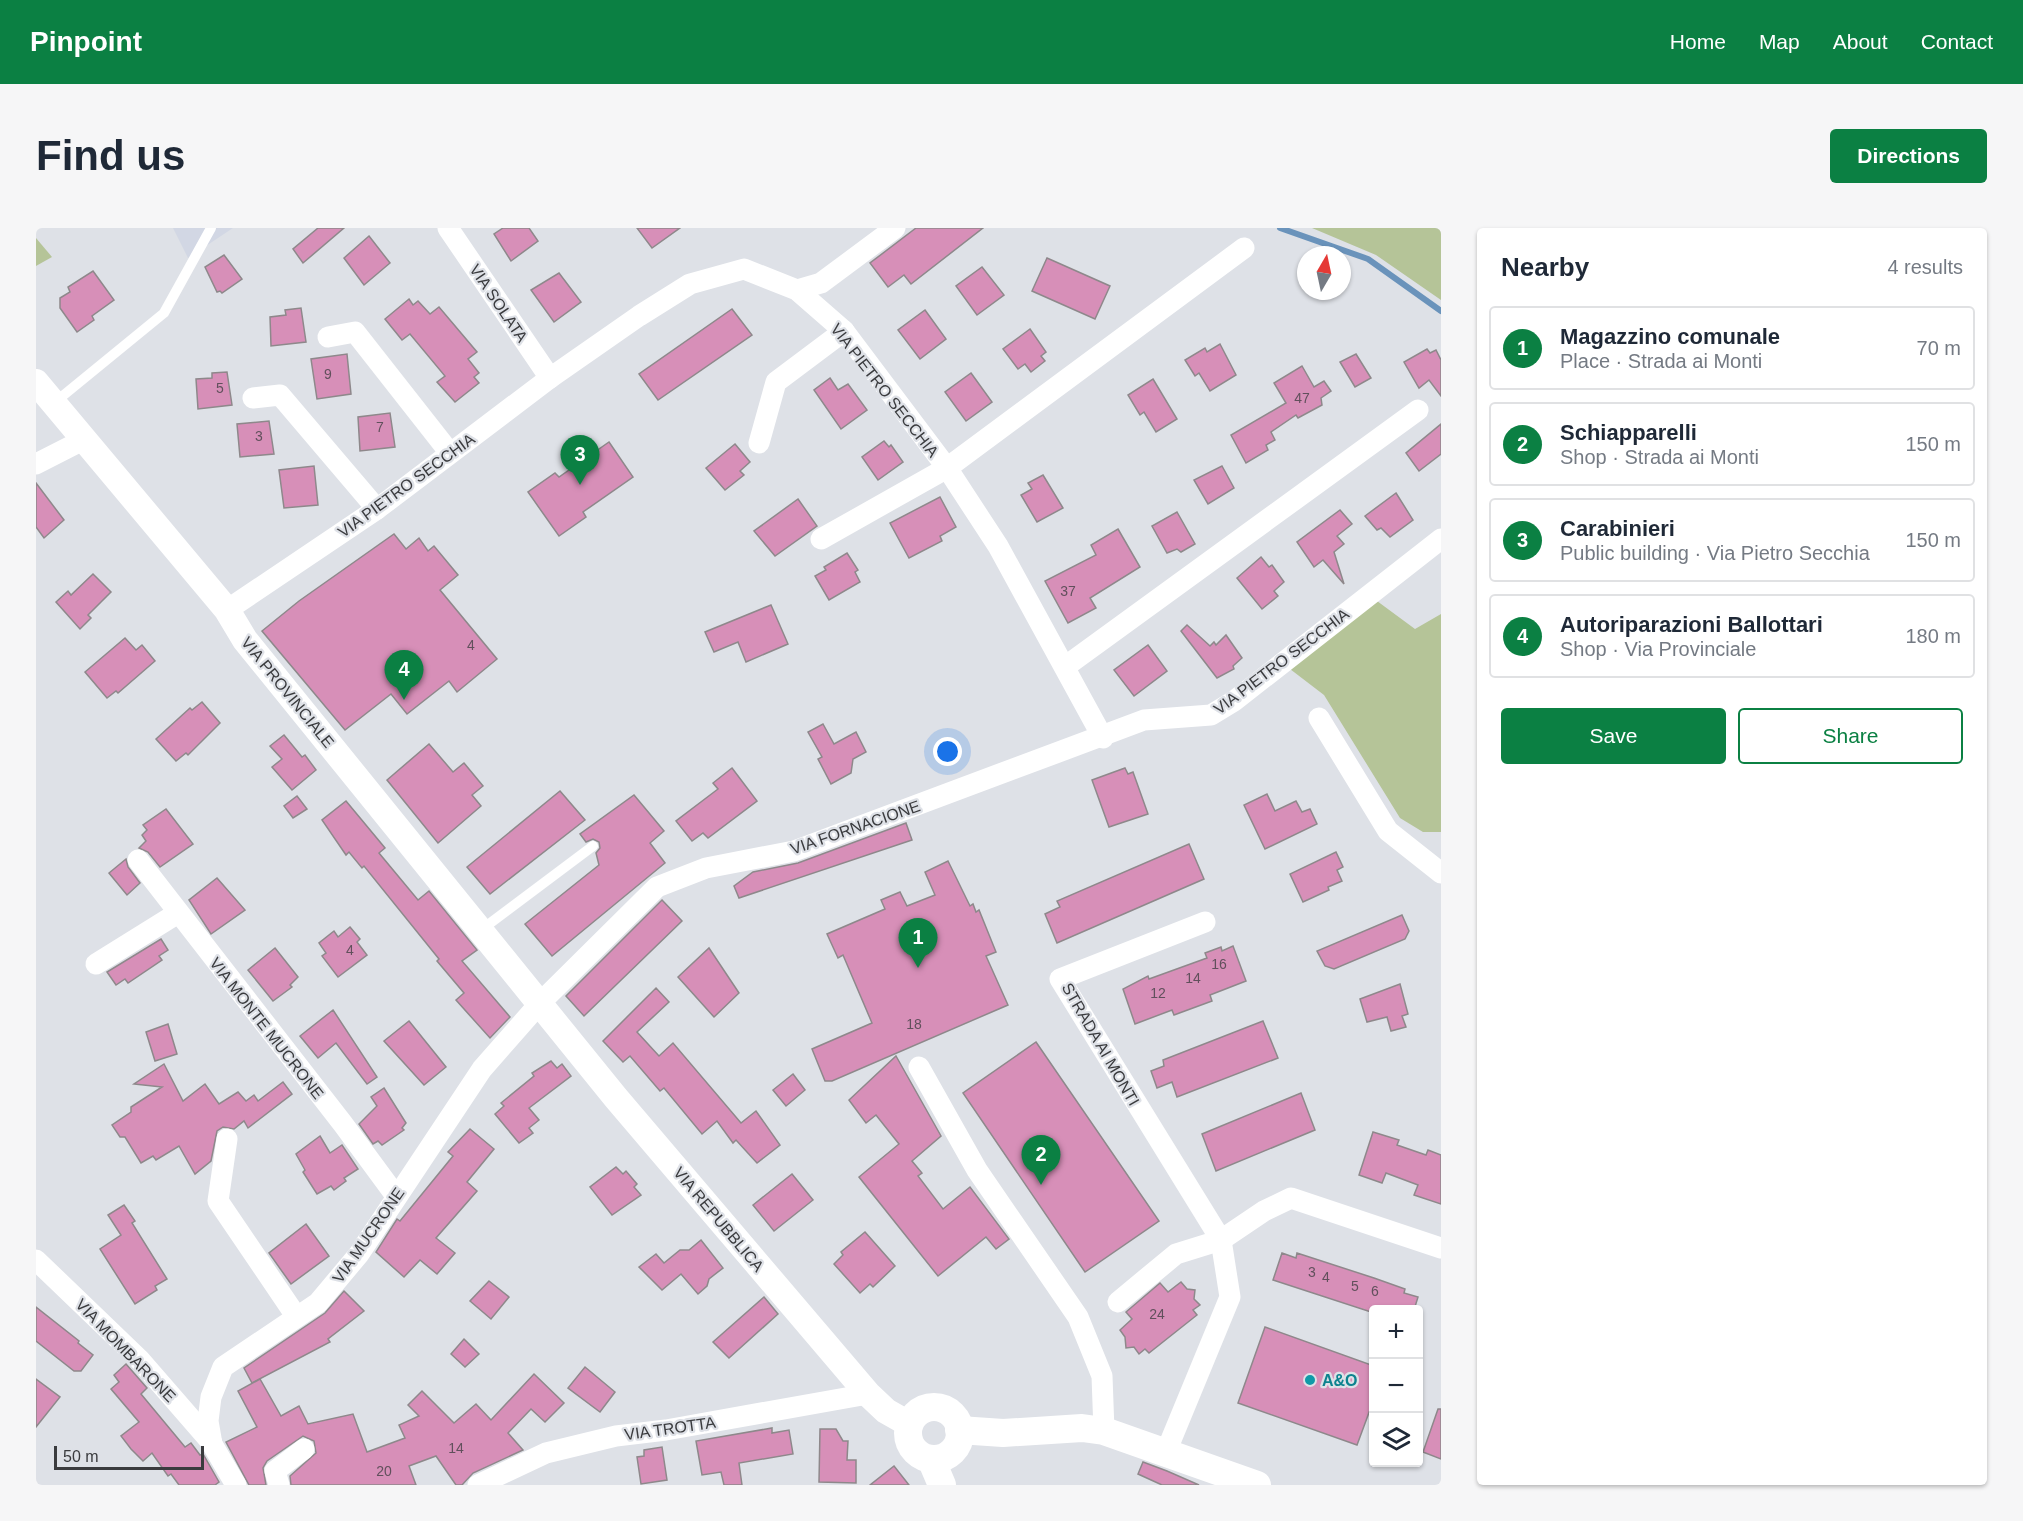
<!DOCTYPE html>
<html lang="en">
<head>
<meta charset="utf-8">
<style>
	body { margin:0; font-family:Helvetica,sans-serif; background:#f6f6f7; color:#1f2937 }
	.controls { position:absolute; right:18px; bottom:18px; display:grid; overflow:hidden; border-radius:6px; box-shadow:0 2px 4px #0004 }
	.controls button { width:54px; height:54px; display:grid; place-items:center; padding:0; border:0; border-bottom:2px solid #e0e1e3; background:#fff; color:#1f2937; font:30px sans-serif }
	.compass { position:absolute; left:1261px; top:18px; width:54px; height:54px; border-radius:50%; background:#fff; box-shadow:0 2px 4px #0004; rotate:9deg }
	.scale { position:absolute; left:18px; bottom:15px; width:150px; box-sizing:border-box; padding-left:6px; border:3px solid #3a3b3e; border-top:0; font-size:16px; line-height:21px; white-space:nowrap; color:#3a3b3e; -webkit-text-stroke:4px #dee1e7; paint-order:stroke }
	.you { position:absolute; left:912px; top:524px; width:21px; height:21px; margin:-15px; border:4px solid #fff; border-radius:50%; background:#1a73e8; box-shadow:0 0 0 9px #1a73e833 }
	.badge { display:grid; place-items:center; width:39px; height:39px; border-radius:50%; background:#0b8043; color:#fff; font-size:20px; font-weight:700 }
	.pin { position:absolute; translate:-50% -50px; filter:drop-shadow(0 2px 3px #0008) }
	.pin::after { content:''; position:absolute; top:32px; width:21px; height:18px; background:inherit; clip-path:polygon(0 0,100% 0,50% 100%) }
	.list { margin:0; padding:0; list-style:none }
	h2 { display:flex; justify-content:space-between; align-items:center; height:78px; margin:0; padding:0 24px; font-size:26px }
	h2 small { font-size:20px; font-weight:400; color:#747a83 }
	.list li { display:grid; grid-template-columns:39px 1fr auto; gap:18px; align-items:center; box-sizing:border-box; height:84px; margin:0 12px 12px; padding:0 12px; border:2px solid #e0e1e3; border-radius:6px }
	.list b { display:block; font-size:22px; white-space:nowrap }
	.list p { margin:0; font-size:20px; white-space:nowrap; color:#747a83 }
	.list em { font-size:20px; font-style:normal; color:#747a83 }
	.actions { display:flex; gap:12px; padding:18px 24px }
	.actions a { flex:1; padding:14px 0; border:2px solid #0b8043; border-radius:6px; text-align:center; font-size:21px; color:#0b8043 }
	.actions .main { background:#0b8043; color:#fff }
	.icon { flex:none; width:33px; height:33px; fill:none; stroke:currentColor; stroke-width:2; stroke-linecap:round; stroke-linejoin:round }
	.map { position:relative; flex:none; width:1405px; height:1257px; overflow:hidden; border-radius:6px }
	header { display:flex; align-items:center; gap:36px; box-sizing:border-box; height:84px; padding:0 30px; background:#0b8043; color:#fff }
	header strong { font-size:28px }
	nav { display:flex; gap:33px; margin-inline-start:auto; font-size:21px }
	.intro { display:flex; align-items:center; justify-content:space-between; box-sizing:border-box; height:144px; padding:0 36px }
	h1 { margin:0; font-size:42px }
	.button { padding:15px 27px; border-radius:6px; background:#0b8043; color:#fff; font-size:21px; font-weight:700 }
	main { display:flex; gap:36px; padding:0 36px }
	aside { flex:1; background:#fff; border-radius:6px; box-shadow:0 2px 4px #0004 }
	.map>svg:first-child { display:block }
	.built { fill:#d2d7e4 }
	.green { fill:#b5c498 }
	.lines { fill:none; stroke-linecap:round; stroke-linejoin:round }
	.stream { stroke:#6a93bb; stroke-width:6 }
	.building { fill:#d78fb8; stroke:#8e888b; stroke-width:1.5 }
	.service { stroke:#fff; stroke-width:10 }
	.minor { stroke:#fff; stroke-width:21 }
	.tertiary { stroke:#fff; stroke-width:26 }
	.secondary { stroke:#fff; stroke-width:28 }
	.culture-dot { fill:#0f9aa8; stroke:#dee1e7; stroke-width:2 }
	.labels { text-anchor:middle; stroke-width:4.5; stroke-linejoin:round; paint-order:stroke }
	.number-label { font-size:14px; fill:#61505c }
	.street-label { font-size:16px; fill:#3a3b3e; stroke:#dee1e7 }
	.culture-label { font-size:16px; font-weight:bold; fill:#0d838f; stroke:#dee1e7; text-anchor:start }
</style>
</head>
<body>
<header>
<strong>Pinpoint</strong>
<nav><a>Home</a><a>Map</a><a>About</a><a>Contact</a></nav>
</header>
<div class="intro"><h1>Find us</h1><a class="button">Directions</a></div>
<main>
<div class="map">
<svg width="1405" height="1257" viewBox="0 0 1405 1257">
	<rect width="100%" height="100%" fill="#dee1e7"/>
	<!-- built -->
	<polygon class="built" points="137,0 197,0 152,30"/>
	<!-- green -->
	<g class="green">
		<polygon points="1276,0 1405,0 1405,72 1340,27"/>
		<polygon points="0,10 16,29 0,38"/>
		<polygon points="1341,373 1379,401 1405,386 1405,604 1387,604 1364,590 1288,467 1254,441"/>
	</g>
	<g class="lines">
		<!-- stream -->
		<polyline class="stream" points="1244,0 1332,31 1405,83"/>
	</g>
	<!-- building -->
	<g class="building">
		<polygon points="282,0 308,0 267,35 257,21"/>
		<polygon points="467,0 493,0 502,13 475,33 458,6"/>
		<polygon points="601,0 644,0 616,20"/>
		<polygon points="880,0 947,0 875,56 868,47 852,59 834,35"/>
		<polygon points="333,8 354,35 328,57 308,30"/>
		<polygon points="188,27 206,51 186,65 184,63 181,64 169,39"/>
		<polygon points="1011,30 1074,58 1059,91 996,63"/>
		<polygon points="946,39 968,67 941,87 920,58"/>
		<polygon points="57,43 78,72 56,88 58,92 41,104 24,80 24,70 34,64 32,59"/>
		<polygon points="523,45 545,74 518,94 495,62"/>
		<polygon points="373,71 377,77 382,73 394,86 403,79 441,124 432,131 443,145 438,149 443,155 419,174 401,154 409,148 374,106 366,112 349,91"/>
		<polygon points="265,80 270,114 235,118 234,89 250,87 249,82"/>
		<polygon points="696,81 716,107 622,172 603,146"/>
		<polygon points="889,82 910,111 884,131 862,102"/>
		<polygon points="994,101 1010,124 1005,128 1009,133 995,144 989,136 982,141 967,121"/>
		<polygon points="1184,116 1200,147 1174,163 1163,145 1159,148 1149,132 1169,120 1171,124"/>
		<polygon points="1391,121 1394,125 1400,122 1405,132 1405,168 1393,152 1383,160 1368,134"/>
		<polygon points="311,126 315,166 281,171 275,131"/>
		<polygon points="1320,126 1335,150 1319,159 1304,134"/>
		<polygon points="1266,138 1278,159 1288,153 1295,163 1285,170 1286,177 1262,190 1260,187 1235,204 1239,212 1230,217 1232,222 1210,235 1195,207 1250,175 1238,155"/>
		<polygon points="191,144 196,177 162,181 160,151 176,150 176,145"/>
		<polygon points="935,145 956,174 930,193 909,164"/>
		<polygon points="794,150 802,162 812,156 831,182 805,201 778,162"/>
		<polygon points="1117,151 1141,191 1120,204 1108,184 1104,187 1092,167"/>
		<polygon points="354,185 359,219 324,223 322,189"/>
		<polygon points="233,193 238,226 204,229 201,196"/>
		<polygon points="1405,196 1405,226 1383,243 1370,225"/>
		<polygon points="848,213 853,219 855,217 867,234 842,252 826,229"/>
		<polygon points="573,214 597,249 547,284 550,289 523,308 492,264 519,245 523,249"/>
		<polygon points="699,216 714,234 704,243 708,247 689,262 670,240"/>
		<polygon points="278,238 282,277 248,280 243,242"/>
		<polygon points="1186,238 1198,260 1172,276 1158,252"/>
		<polygon points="1007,247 1027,280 1001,294 985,267 996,261 992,255"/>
		<polygon points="0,255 28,292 8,310 0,299"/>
		<polygon points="1360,265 1377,292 1354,309 1345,300 1341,302 1329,288"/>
		<polygon points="904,269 920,299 904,308 906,313 873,330 854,295"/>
		<polygon points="762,271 781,298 739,328 718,303"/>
		<polygon points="1304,282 1316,296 1301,308 1308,316 1298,324 1308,356 1287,332 1278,339 1261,314"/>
		<polygon points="1141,284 1159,316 1145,324 1141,321 1131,325 1116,298"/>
		<polygon points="1082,301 1104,339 1054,370 1060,380 1032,395 1009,353 1060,327 1055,317"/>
		<polygon points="358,306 370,321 383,310 392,323 398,318 422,347 404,362 461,431 421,464 413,453 371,486 355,466 309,502 226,403 263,373"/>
		<polygon points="811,325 822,342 819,344 824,354 793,372 779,348 790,342 788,339"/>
		<polygon points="1225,329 1233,339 1236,337 1248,354 1238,363 1242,368 1226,381 1201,350"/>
		<polygon points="57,346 75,364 52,387 55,390 44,401 20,374 32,363 35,367"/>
		<polygon points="735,377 752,416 710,434 702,414 678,424 669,404"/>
		<polygon points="1151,397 1174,418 1178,414 1180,417 1190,407 1206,430 1197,438 1198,441 1181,450 1145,403"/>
		<polygon points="89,410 100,422 106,417 119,433 82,465 80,463 71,470 49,444"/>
		<polygon points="1112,417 1131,443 1098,468 1078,442"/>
		<polygon points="166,474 184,495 152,527 150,525 140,533 120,511 154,480 156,482"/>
		<polygon points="787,496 798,516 820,504 830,524 817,531 815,545 795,556 782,531 786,529 772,504"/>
		<polygon points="248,507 266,529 269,527 280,542 256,562 236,539 246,531 234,518"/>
		<polygon points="393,516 417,544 428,535 447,558 436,567 445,578 402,615 351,552"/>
		<polygon points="696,540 721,573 672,610 667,605 656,613 640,593 682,561 677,555"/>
		<polygon points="1089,540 1092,546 1097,544 1112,586 1073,599 1056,552"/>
		<polygon points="524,563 549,592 454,666 431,639"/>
		<polygon points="1231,566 1239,583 1260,573 1266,584 1274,581 1281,596 1229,621 1208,577"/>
		<polygon points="598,567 628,603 614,615 629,635 516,728 489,696 563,637 560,625 564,620 563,614 557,611 550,614 544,606"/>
		<polygon points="261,568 271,581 257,590 248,578"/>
		<polygon points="310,573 349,620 343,625 382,672 393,663 441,722 426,733 474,789 454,810 420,772 428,765 401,733 403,731 328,638 326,640 313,624 310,627 286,592"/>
		<polygon points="130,581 157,616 124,639 112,624 103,620 110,613 106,607 111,602 107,597"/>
		<polygon points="870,595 876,612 703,670 698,658 717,644 762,635"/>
		<polygon points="1153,616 1168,651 1021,715 1009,686 1024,679 1021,673"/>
		<polygon points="1300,624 1307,639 1301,642 1306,653 1292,659 1293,662 1267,674 1254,646"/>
		<polygon points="90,631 92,639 104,655 91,667 73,645"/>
		<polygon points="912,633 934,678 937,676 940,684 943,682 960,724 950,728 972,777 796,853 789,853 776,821 836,795 807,727 802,730 791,706 849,681 845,672 864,664 871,678 899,667 889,644"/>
		<polygon points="181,650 209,682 175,706 153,672"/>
		<polygon points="626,672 646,693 548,788 530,768"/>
		<polygon points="1366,687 1373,703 1369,711 1298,741 1289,738 1281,723"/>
		<polygon points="314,699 324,711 321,714 331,727 302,749 286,728 290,725 283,715 298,703 302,709"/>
		<polygon points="125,711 132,722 123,728 126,732 92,755 89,751 80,757 71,744"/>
		<polygon points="1197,718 1210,753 1174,767 1176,773 1138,787 1136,782 1099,796 1087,761 1112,748 1113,751 1171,730 1169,725 1185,719 1186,723"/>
		<polygon points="239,720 262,749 254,757 256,759 237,773 212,742"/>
		<polygon points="673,720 703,765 678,789 642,749"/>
		<polygon points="1364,756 1372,786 1366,788 1370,799 1355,803 1351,789 1331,794 1324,771"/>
		<polygon points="620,760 633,774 601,804 623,828 637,815 705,895 720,883 744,917 721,935 700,912 697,915 681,893 666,906 628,860 624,863 594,828 587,834 567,813"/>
		<polygon points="297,782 341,849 331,856 300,815 282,830 264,808"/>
		<polygon points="373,793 410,839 388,857 348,813"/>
		<polygon points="1227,793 1242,830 1141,869 1136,854 1121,860 1115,843 1128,838 1127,832"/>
		<polygon points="132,796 141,826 119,833 110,804"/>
		<polygon points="1000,814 1123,993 1049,1044 927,865"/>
		<polygon points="860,828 905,908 876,933 886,945 882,948 907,981 934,959 973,1011 960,1021 950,1009 902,1048 823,949 863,916 840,887 830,895 813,872"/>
		<polygon points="515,833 521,840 526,836 535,848 493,880 503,892 493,900 497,905 483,915 459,886 468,878 465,875 498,848 496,845"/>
		<polygon points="128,836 147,873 169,856 183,876 202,864 210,873 218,867 222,873 247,854 256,866 212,900 208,893 198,901 187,899 181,903 175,933 159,946 143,918 120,932 117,928 105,935 89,909 84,909 76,897 95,884 95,879 126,859 98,856"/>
		<polygon points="757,846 769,862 750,878 737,862"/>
		<polygon points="348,860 370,895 366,900 368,902 346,917 342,913 337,916 323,896 341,878 335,869"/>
		<polygon points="1265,865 1279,902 1180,943 1166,906"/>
		<polygon points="434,901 458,921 431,954 441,963 400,1010 419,1025 401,1046 384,1032 368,1049 340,1024 361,991 364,993 417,928 412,924"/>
		<polygon points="1337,904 1363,912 1361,917 1390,927 1392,922 1405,927 1405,976 1378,967 1382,957 1350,945 1346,955 1323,947"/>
		<polygon points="284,908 294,925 306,917 322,941 308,950 310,953 298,962 295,958 281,966 267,944 269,942 260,926"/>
		<polygon points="580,939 587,946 590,943 601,956 598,959 605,967 576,987 554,959"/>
		<polygon points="756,946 777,972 738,1003 717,977"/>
		<polygon points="88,977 99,993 96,995 131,1051 119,1058 121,1062 99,1076 64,1021 85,1007 72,987"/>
		<polygon points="270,996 293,1028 255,1056 233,1025"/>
		<polygon points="829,1004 859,1038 837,1059 834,1056 824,1065 798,1036 807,1027 805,1024"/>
		<polygon points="665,1012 687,1040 673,1051 671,1058 662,1066 645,1046 626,1062 603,1039 620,1026 628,1035 644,1022 653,1022"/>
		<polygon points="1246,1025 1260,1030 1261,1025 1338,1050 1369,1061 1368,1065 1382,1069 1378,1082 1338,1082 1338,1085 1237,1052"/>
		<polygon points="453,1053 473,1069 455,1091 434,1073"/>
		<polygon points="1145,1054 1151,1061 1159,1062 1158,1071 1164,1077 1157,1082 1161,1087 1113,1125 1109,1121 1103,1126 1098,1119 1090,1120 1089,1109 1084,1102 1096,1091 1090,1084 1124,1055 1132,1064"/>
		<polygon points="308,1063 328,1083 292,1111 294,1114 216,1155 208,1140 289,1085"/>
		<polygon points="728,1069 742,1086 693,1130 677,1114"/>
		<polygon points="0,1079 43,1113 42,1115 57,1127 45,1143 38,1143 0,1113"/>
		<polygon points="1229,1099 1338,1138 1338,1171 1321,1217 1202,1175"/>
		<polygon points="428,1111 443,1126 429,1139 415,1126"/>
		<polygon points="90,1136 111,1160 105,1166 149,1219 155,1215 164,1227 167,1226 183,1254 179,1257 143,1257 135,1246 132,1248 116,1225 107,1233 95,1221 85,1208 103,1194 75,1161 83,1154 78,1147"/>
		<polygon points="549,1139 579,1164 564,1184 532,1160"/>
		<polygon points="498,1146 528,1175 509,1194 495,1181 472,1205 487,1222 437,1245 426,1257 420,1257 400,1228 373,1238 380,1257 255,1257 254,1248 280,1225 278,1213 267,1208 231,1233 227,1240 230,1257 213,1257 190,1214 221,1199 202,1163 224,1151 245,1188 263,1178 272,1196 317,1186 331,1224 369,1210 363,1197 383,1188 372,1177 386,1163 418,1195 440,1176 455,1192"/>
		<polygon points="0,1151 24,1169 0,1199"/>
		<polygon points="1402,1181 1405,1181 1405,1231 1387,1224"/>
		<polygon points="736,1200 736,1205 753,1202 757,1226 703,1235 706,1257 688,1257 685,1244 666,1247 660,1213"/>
		<polygon points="784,1201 800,1201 807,1213 812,1213 811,1232 820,1232 820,1255 783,1254"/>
		<polygon points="626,1219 631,1252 605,1256 601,1229 608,1228 608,1222"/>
		<polygon points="1107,1234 1131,1243 1163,1257 1126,1257 1102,1246"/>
		<polygon points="858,1238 873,1257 834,1257"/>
	</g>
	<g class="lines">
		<!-- service -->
		<g class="service">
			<polyline points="18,175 128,85 175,0"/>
			<polyline points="445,702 557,618"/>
		</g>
		<!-- minor -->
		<g class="minor">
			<polyline points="412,0 514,150"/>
			<polyline points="761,62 785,55 859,0"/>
			<polyline points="292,109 319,104 414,225"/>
			<polyline points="217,170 244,167 341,281"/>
			<polyline points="723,215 740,154 808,103"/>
			<polyline points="0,236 49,211"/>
			<polyline points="785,311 911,240 1208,20"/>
			<polyline points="191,382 341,281 514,150 603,88 654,56 708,41 761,62 808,103 911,240 962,318 1067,510"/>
			<polyline points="1030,438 1382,182"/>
			<polyline points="1283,490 1352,603 1405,645"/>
			<polyline points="102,632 307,896 360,968"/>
			<polyline points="60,736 142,685"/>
			<polyline points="883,839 941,942 1042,1089 1066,1148 1068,1203"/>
			<polyline points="191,911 182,973 260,1088"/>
			<polyline points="0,1032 103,1131 176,1215"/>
			<polyline points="1082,1074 1140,1026 1185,1012 1228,983 1255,970 1405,1020"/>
			<polyline points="1130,1224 1194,1069 1185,1012 1024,751 1169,694"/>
			<polyline points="200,1257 176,1216 172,1193 175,1169 187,1139 282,1075 323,1026 446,841 504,775 621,659 670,640 758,623 1108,492 1175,487 1198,473 1405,311"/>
			<polyline points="243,1257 239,1243 268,1221"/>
			<polyline points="442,1257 510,1225 580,1208 630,1202 832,1166"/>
		</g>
		<!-- tertiary -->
		<polyline class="tertiary" points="0,154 191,382 209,412 580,870 832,1166 850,1183 873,1196"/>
		<!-- secondary -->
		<g class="secondary">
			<circle cx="898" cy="1205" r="26"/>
			<polyline points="923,1202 967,1205 1046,1200 1068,1203 1221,1257"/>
			<polyline points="895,1231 906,1257"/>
		</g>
	</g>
	<!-- markers -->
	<circle class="culture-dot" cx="1274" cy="1152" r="6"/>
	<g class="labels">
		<!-- number labels -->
		<g class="number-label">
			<text x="292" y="151">9</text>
			<text x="184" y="165">5</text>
			<text x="1266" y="175">47</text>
			<text x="344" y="204">7</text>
			<text x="223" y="213">3</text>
			<text x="1032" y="368">37</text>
			<text x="435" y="422">4</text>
			<text x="314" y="727">4</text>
			<text x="1183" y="741">16</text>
			<text x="1157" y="755">14</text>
			<text x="1122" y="770">12</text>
			<text x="878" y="801">18</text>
			<text x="1276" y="1049">3</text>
			<text x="1290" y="1054">4</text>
			<text x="1319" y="1063">5</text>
			<text x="1339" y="1068">6</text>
			<text x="1121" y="1091">24</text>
			<text x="420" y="1225">14</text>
			<text x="348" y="1248">20</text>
		</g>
		<!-- street labels -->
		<g class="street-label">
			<text transform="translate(463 75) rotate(56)" y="6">VIA SOLATA</text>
			<text transform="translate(849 162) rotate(52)" y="6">VIA PIETRO SECCHIA</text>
			<text transform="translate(370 257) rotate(-36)" y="6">VIA PIETRO SECCHIA</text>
			<text transform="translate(1245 433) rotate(-37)" y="6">VIA PIETRO SECCHIA</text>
			<text transform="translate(252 464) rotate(51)" y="6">VIA PROVINCIALE</text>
			<text transform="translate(819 599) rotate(-19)" y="6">VIA FORNACIONE</text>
			<text transform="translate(231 800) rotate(52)" y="6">VIA MONTE MUCRONE</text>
			<text transform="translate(1065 816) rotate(60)" y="6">STRADA AI MONTI</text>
			<text transform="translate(683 991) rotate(50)" y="6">VIA REPUBBLICA</text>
			<text transform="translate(332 1007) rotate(-55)" y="6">VIA MUCRONE</text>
			<text transform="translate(90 1122) rotate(46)" y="6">VIA MOMBARONE</text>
			<text transform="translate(634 1200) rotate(-8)" y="6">VIA TROTTA</text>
		</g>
		<!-- culture labels -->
		<g class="culture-label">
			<text x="1286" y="1158">A&amp;O</text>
		</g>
	</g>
</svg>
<div class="controls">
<button>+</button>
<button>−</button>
<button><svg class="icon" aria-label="layers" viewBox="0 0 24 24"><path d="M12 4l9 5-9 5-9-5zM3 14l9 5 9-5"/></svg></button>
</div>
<svg class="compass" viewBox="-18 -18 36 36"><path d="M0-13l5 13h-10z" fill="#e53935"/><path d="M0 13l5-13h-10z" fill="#747a83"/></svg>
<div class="scale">50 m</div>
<div class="you"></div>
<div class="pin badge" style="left:882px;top:740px">1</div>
<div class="pin badge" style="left:1005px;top:957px">2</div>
<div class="pin badge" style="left:544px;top:257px">3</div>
<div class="pin badge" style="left:368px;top:472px">4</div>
</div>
<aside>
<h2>Nearby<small>4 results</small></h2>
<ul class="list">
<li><span class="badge">1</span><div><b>Magazzino comunale</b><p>Place · Strada ai Monti</p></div><em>70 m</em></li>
<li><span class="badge">2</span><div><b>Schiapparelli</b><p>Shop · Strada ai Monti</p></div><em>150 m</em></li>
<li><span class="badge">3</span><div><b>Carabinieri</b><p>Public building · Via Pietro Secchia</p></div><em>150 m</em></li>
<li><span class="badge">4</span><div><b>Autoriparazioni Ballottari</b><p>Shop · Via Provinciale</p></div><em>180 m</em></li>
</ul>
<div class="actions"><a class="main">Save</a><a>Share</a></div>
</aside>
</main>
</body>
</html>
